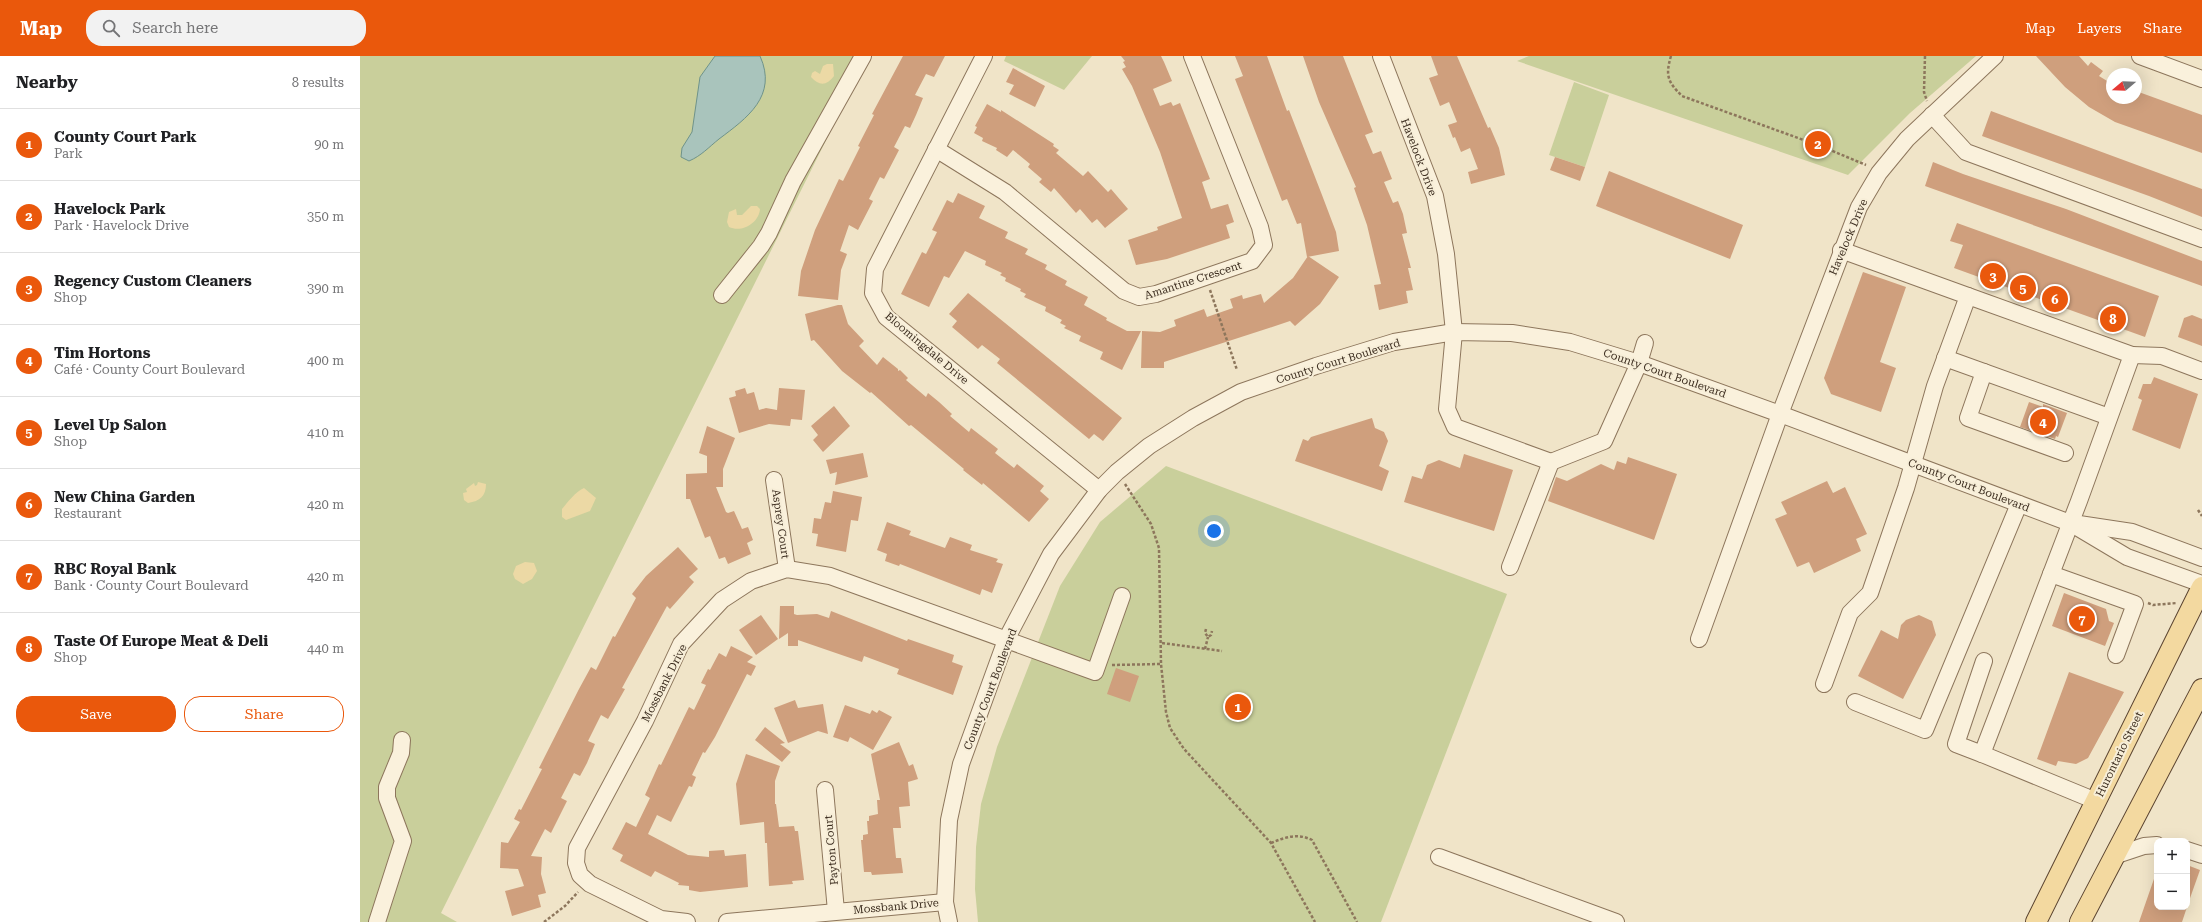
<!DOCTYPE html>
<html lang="en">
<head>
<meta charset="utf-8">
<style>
	body { margin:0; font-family:"Roboto Serif",serif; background:#f2f2f2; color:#202124 }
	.controls { position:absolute; right:12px; bottom:12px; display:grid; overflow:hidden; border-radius:8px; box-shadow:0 4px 16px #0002 }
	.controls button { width:36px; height:36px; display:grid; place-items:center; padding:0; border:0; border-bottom:1px solid #e0e0e0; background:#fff; color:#202124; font:20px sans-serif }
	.compass { position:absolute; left:1746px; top:12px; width:36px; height:36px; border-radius:50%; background:#fff; box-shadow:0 4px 16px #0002; rotate:251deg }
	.you { position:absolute; left:854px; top:475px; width:14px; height:14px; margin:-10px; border:3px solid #fff; border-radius:50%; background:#1a73e8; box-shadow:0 0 0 6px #1a73e833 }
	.badge { display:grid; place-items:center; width:26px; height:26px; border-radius:50%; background:#ea580c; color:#fff; font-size:13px; font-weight:700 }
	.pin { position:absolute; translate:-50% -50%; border:2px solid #fff; box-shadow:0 1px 4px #0006 }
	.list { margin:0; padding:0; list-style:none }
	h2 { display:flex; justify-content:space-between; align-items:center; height:52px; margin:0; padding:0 16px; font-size:17px }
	h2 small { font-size:13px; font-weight:400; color:#757577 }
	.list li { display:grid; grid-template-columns:26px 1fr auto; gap:12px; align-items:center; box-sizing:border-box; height:72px; padding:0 16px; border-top:1px solid #e0e0e0 }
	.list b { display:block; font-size:15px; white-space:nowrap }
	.list p { margin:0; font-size:13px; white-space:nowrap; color:#757577 }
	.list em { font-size:13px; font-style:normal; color:#757577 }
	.actions { display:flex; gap:8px; padding:12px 16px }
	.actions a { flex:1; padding:9px 0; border:1px solid #ea580c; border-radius:16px; text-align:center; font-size:14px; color:#ea580c }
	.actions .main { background:#ea580c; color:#fff }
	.icon { flex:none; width:22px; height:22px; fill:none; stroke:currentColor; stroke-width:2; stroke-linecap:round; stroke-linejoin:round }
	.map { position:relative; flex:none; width:1842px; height:866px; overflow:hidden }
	header { display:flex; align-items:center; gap:24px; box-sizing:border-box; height:56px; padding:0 20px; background:#ea580c; color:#fff }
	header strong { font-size:19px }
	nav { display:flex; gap:22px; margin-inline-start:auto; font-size:14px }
	.search { width:280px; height:36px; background:#f2f2f2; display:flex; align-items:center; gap:10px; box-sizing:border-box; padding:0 14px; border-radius:16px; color:#757577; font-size:15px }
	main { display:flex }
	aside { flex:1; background:#fff }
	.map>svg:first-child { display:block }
	.green { fill:#c9cf9b }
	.sand { fill:#ecd9a5 }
	.water { fill:#a9c4bc; stroke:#6f938a }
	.building { fill:#cf9f7d }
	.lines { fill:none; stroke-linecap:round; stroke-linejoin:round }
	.minor-casing { stroke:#8d765c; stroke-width:18 }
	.major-casing { stroke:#5b4430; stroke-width:22 }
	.path { stroke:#8d765c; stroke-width:2.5; stroke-dasharray:3 2; stroke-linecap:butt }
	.minor { stroke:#faf1dc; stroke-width:16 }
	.major { stroke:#f3d9a0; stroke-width:20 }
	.labels { text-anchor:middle; stroke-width:4; stroke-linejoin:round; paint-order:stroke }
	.street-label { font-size:11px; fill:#3d2e20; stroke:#f7eed8 }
</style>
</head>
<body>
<header>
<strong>Map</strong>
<div class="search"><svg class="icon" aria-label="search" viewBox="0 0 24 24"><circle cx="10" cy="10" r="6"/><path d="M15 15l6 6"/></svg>Search here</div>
<nav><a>Map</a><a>Layers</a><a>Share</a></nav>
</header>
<main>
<aside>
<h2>Nearby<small>8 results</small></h2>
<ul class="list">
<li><span class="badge">1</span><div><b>County Court Park</b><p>Park</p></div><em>90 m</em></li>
<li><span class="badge">2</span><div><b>Havelock Park</b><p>Park · Havelock Drive</p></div><em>350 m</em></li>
<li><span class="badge">3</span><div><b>Regency Custom Cleaners</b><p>Shop</p></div><em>390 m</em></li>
<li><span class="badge">4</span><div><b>Tim Hortons</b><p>Café · County Court Boulevard</p></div><em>400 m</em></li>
<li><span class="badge">5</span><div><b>Level Up Salon</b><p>Shop</p></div><em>410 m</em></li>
<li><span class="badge">6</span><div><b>New China Garden</b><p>Restaurant</p></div><em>420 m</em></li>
<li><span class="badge">7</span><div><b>RBC Royal Bank</b><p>Bank · County Court Boulevard</p></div><em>420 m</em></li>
<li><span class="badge">8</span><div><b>Taste Of Europe Meat &amp; Deli</b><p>Shop</p></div><em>440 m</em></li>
</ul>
<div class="actions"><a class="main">Save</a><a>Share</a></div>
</aside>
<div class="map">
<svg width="1842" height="866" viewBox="0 0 1842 866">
	<rect width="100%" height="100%" fill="#f0e4c8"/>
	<!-- green -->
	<g class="green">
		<polygon points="0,0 508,0 81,857 97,866 0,866"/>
		<polygon points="646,0 732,0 704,34 644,5"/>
		<polygon points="1169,0 1616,0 1550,57 1488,119 1157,5"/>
		<polygon points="1214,26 1249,39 1225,111 1189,99"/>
		<polygon points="806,410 1147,538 1021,866 618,866 615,833 616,791 621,748 637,691 700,530 740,466"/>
	</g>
	<!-- sand -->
	<g class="sand">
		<path d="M 467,8 L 473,8 L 474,20 C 467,29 460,31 451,21 L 452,17 L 455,15 L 460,18 L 463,10 Z"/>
		<path d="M 391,150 L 397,150 L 400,153 C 399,167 382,177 369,171 L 367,166 L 369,156 L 376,153 L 377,159 L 382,159 Z"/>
		<path d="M 118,426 L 126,428 C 126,440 120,445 108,447 L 104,444 L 103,437 L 107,436 L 106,433 L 114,427 L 115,430 L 117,429 Z"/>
		<path d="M 224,432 L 236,442 L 230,455 L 206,464 L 202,461 L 202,453 C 208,446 215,436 224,432 Z"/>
		<polygon points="165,506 174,507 177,515 172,523 163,528 155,523 153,518 156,510"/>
	</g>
	<!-- water -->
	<path class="water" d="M 355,0 L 400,0 C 418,40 387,62 359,83 C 349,91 341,100 329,105 L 321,101 L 322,92 L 332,76 L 340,21 Z"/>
	<!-- building -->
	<g class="building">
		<polygon points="543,0 585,0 574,21 566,18 555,39 563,42 556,59 550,72 545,70 534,91 539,94 524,123 520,121 509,143 513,145 498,174 489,169 480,195 487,198 481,214 478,244 438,240 441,215 455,174 479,123 483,125 500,91 498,90 514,59 512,58"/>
		<polygon points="761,0 801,0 804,6 812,25 793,33 800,50 811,46 813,50 820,47 850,123 842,126 851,153 868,148 874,166 866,169 870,182 807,203 776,209 768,184 798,174 797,171 822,162 800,96 772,30 762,13 766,11 763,6 765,5"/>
		<polygon points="875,0 907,0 927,55 929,54 962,139 976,176 979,195 947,201 941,167 937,168 927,143 922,145 875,23 883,20"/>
		<polygon points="943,0 983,0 1013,76 1005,79 1013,98 1021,95 1032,123 1024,126 1033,147 1038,145 1043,158 1047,177 1042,178 1051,212 1048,212 1053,234 1046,235 1048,247 1019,254 1014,229 1021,228 1007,169 994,132 996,131 959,46"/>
		<polygon points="1071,0 1097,0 1128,72 1130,71 1139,92 1145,119 1111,128 1108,116 1118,113 1110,92 1101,96 1095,81 1093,82 1088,69 1097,66 1089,46 1080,50 1069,22 1078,19"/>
		<polygon points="1676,0 1719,0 1728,10 1731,6 1743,15 1739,20 1752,28 1752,42 1776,42 1776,35 1842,59 1842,97 1755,66 1729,51 1705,31"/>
		<polygon points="653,12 685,30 675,51 649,38 654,29 646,26"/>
		<polygon points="627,48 641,56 641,54 694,88 693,90 699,94 696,97 723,120 728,115 748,136 751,133 768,153 745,172 737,163 732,167 720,153 716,157 694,132 691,136 679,126 682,123 668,111 670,108 653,94 647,101 636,94 637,92 622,85 623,82 614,77 617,71 615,70"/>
		<polygon points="1631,55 1842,133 1842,161 1789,140 1622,80"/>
		<polygon points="1195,101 1225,111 1220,125 1190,114"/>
		<polygon points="1573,106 1603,118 1706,153 1842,205 1842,230 1565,130"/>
		<polygon points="1249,115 1383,169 1370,203 1236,150"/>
		<polygon points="598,137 625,150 619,162 648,176 645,182 668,193 665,198 687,209 685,213 707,225 705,229 728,241 724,249 747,262 746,264 767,275 781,275 762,314 740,303 743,296 719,285 721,280 704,272 706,270 700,267 702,264 685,255 686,251 664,241 666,238 660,235 661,233 645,225 646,222 640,219 642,217 625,209 626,205 605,195 589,222 584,220 569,251 541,238 562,196 566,198 577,176 572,174 587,144 593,147"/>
		<polygon points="1597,167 1799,240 1785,281 1594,212 1603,189 1590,185"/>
		<polygon points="948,200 979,221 960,248 935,270 930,265 909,272 804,306 804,312 781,312 782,275 800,276 816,270 814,264 844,253 847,261 873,252 870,243 882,239 883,243 901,238 904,247 933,222"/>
		<polygon points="1503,216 1546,231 1520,306 1536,312 1521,356 1471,338 1464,322"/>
		<polygon points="608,237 762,362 743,385 734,378 729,383 637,307 640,303 622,289 618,293 592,271 597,265 589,258"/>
		<polygon points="478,249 482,249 488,268 504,285 499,290 517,309 523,301 538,313 538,315 540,314 548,322 546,324 566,341 568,337 579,346 592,358 590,360 609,376 611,372 638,393 635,397 654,412 657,408 684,430 680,435 689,443 669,466 623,427 622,429 603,414 604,413 551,369 549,370 511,336 510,337 482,315 454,284 451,285 445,258"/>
		<polygon points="1832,259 1842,263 1842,290 1818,281 1824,262"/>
		<polygon points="1794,321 1838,338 1820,393 1772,374 1782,344 1778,342 1783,328 1791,328"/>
		<polygon points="385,332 387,338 394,336 399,354 406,352 417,354 419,332 445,334 442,364 431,363 430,370 409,368 379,377 369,342 376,340 375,335"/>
		<polygon points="1669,346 1683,351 1683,348 1707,357 1698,381 1696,380 1695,383 1660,371"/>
		<polygon points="474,350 490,370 463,396 453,384 458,379 451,370"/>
		<polygon points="1012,362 1015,372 1024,376 1028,385 1019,410 1029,415 1022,435 935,405 943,383 948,385 951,381"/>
		<polygon points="347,370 375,382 363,413 363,431 356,431 366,456 368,457 374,455 382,473 388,471 393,484 387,487 391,498 368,508 365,501 359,503 350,480 345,482 330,443 326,443 326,418 347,417 347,400 339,397"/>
		<polygon points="503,397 508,421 475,429 477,416 470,418 466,404"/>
		<polygon points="1104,398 1153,414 1134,475 1044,446 1052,420 1062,423 1067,409 1079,404 1100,412"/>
		<polygon points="1268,401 1317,418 1294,484 1188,445 1196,421 1207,425 1241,408 1254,414 1257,405 1266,408"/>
		<polygon points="1467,425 1473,437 1485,431 1507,478 1496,483 1501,495 1454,517 1449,506 1437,511 1415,463 1427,458 1421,446"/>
		<polygon points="473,435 502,441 498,465 491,464 486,496 456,490 458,478 452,477 454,462 461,463 465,446 471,447"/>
		<polygon points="527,466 551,475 549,479 585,492 590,481 612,489 610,494 638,503 636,506 643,508 632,537 622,533 620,539 540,508 539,510 525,505 527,498 517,494"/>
		<polygon points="318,491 338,513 329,521 334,526 310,553 307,550 262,632 265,633 248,663 241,659 228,685 235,688 227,707 220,720 214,717 201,742 207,745 191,777 185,773 171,800 182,801 181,818 186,837 178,839 181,851 152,860 145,835 164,830 158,813 140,812 141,786 148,787 160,766 154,763 159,753 161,754 182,713 179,712 219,633 231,611 236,614 253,580 255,581 276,542 272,538 286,520"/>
		<polygon points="1704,537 1746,553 1749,565 1754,567 1745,590 1692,570"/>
		<polygon points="420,550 434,550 434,558 437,559 457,558 469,562 471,555 547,585 548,583 594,599 592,606 603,610 593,639 537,618 539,613 504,600 502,606 438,584 438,590 428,590 428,577 419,583"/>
		<polygon points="401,559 418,583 396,599 379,574"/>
		<polygon points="1559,559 1572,565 1576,579 1543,643 1498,620 1521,574 1538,583 1541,569 1546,564"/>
		<polygon points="371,590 393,601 387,606 396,610 391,620 387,618 355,681 345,697 343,696 332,719 336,721 332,731 329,730 311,766 297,759 288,778 328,799 349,801 349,795 364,794 365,800 386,798 388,831 340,836 329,834 329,830 318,829 319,827 295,815 291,821 260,805 263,799 252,793 266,766 276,771 290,742 285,739 299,708 301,709 329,651 334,654 346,629 341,627 348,613 350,614 359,597 366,601"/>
		<polygon points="756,612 779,620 770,646 747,638"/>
		<polygon points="1709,616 1764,636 1728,702 1716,708 1698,705 1696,710 1677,703"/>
		<polygon points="435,644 438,652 463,648 468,678 458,675 428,687 414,652"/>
		<polygon points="485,649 510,658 512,654 517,657 519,654 532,661 513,694 490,681 488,686 473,681"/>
		<polygon points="405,671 425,687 420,688 431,696 422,706 395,684"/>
		<polygon points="539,686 549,710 553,708 558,723 548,726 550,750 539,751 541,772 533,772 536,802 541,802 543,817 512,819 511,816 504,816 501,784 503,784 503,779 508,778 507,765 509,765 509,760 518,758 517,744 520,744 511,698"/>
		<polygon points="386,698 420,710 415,725 415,748 416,748 419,771 434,770 435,775 438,775 444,824 432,825 433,828 409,830 407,787 405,787 404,766 380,769 376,728"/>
		<polygon points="1827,809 1840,814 1829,845 1827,845"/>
		<polygon points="1795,820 1797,820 1797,851 1827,851 1822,866 1779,866"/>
	</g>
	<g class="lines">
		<!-- minor casing -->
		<g class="minor-casing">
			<g id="minor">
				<polyline points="624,0 515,213 513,237 526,261 739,434"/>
				<polyline points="1021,0 1075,140 1086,198 1094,276 1087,353 1095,371 1191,406 1150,511"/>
				<polyline points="1780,0 1842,23"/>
				<polyline points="1572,59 1606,96 1842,183"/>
				<polyline points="576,93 645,136 764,235 779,241 796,238 892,205 904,189 900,171 832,0"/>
				<polyline points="362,239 401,190 409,177 433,125 503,0"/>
				<polyline points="1608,240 1772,299 1719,445 1622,698 1736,745"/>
				<polyline points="1772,299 1802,300 1842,315"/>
				<polyline points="1585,302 1749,361"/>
				<polyline points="1624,316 1608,362 1705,397"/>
				<polyline points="1191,406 1244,385 1279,307 1285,287"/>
				<polyline points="414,424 427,513"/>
				<polyline points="1719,468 1772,476 1842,502"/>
				<polyline points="1691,518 1775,548 1756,599"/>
				<polyline points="1339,583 1420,358 1499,151 1519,117 1547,83 1635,0"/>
				<polyline points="1464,628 1490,557 1510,537 1546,432 1575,330 1608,240 1481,194"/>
				<polyline points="1495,646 1565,674 1659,448"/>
				<polyline points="1622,698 1596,688 1624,605"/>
				<polyline points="465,734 476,855"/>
				<polyline points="1827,794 1842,799"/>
				<polyline points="1754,800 1784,790 1797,789"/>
				<polyline points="1079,801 1256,866"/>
				<polyline points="17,866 43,785 27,742 27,731 41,697 42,684"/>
				<polyline points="327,866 301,863 230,828 220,819 216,807 217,792 285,665 321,588 362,544 391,525 427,513 470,520 735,616 762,540"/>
				<polyline points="367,866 585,846"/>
				<polyline points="589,866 585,846 589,764 601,708 646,584 691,498 739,434 757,416 789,390 833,362 881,336 956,310 1034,286 1094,276 1152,277 1210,286 1279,307 1420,358 1710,467 1767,501 1842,528"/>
			</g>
		</g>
		<!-- major casing -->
		<g class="major-casing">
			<g id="major">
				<polyline points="1676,866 1842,531"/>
				<polyline points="1720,866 1842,633"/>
			</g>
		</g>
		<!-- path -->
		<g class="path">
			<path d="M 1311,0 C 1305,20 1308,26 1322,40 L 1463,91 L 1506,109"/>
			<polyline points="1565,0 1564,36 1567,45"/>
			<polyline points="850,234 877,314"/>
			<polyline points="765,428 791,468 799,492 801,608 806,656 810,672 824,693 911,787 955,866"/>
			<polyline points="1838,454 1842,460"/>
			<polyline points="1788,547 1793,549 1817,547"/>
			<polyline points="846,573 845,577 848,581 851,579 852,575"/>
			<polyline points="802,587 862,595"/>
			<polyline points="845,593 848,581"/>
			<polyline points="752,609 801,608"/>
			<path d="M 911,787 C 925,781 938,777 952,784 L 997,866"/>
			<polyline points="184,866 205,850 218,836"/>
		</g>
		<!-- minor -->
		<use href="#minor" class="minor"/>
		<!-- major -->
		<use href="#major" class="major"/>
	</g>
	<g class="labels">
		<!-- street labels -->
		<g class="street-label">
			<text transform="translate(1059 101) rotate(69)" y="4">Havelock Drive</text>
			<text transform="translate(1488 181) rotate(-67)" y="4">Havelock Drive</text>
			<text transform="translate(833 224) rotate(-18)" y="4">Amantine Crescent</text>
			<text transform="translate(567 292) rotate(40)" y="4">Bloomingdale Drive</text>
			<text transform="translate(978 305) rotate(-17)" y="4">County Court Boulevard</text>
			<text transform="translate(1305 317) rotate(19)" y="4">County Court Boulevard</text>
			<text transform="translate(1609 429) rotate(21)" y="4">County Court Boulevard</text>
			<text transform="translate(421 468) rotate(82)" y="4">Asprey Court</text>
			<text transform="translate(304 627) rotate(-63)" y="4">Mossbank Drive</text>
			<text transform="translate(630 633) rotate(-69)" y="4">County Court Boulevard</text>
			<text transform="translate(1759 698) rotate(-64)" y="4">Hurontario Street</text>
			<text transform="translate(471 794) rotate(-95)" y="4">Payton Court</text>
			<text transform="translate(536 850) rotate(-5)" y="4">Mossbank Drive</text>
		</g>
	</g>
</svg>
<div class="controls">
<button>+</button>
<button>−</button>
</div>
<svg class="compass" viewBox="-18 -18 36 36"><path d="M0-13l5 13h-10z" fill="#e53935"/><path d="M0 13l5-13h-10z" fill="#757577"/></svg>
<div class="you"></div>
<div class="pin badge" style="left:878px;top:651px">1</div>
<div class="pin badge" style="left:1458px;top:88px">2</div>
<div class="pin badge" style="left:1633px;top:220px">3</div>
<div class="pin badge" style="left:1683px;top:366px">4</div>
<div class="pin badge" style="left:1663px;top:232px">5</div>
<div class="pin badge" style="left:1695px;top:243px">6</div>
<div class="pin badge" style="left:1722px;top:563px">7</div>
<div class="pin badge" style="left:1753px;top:263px">8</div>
</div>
</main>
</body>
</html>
